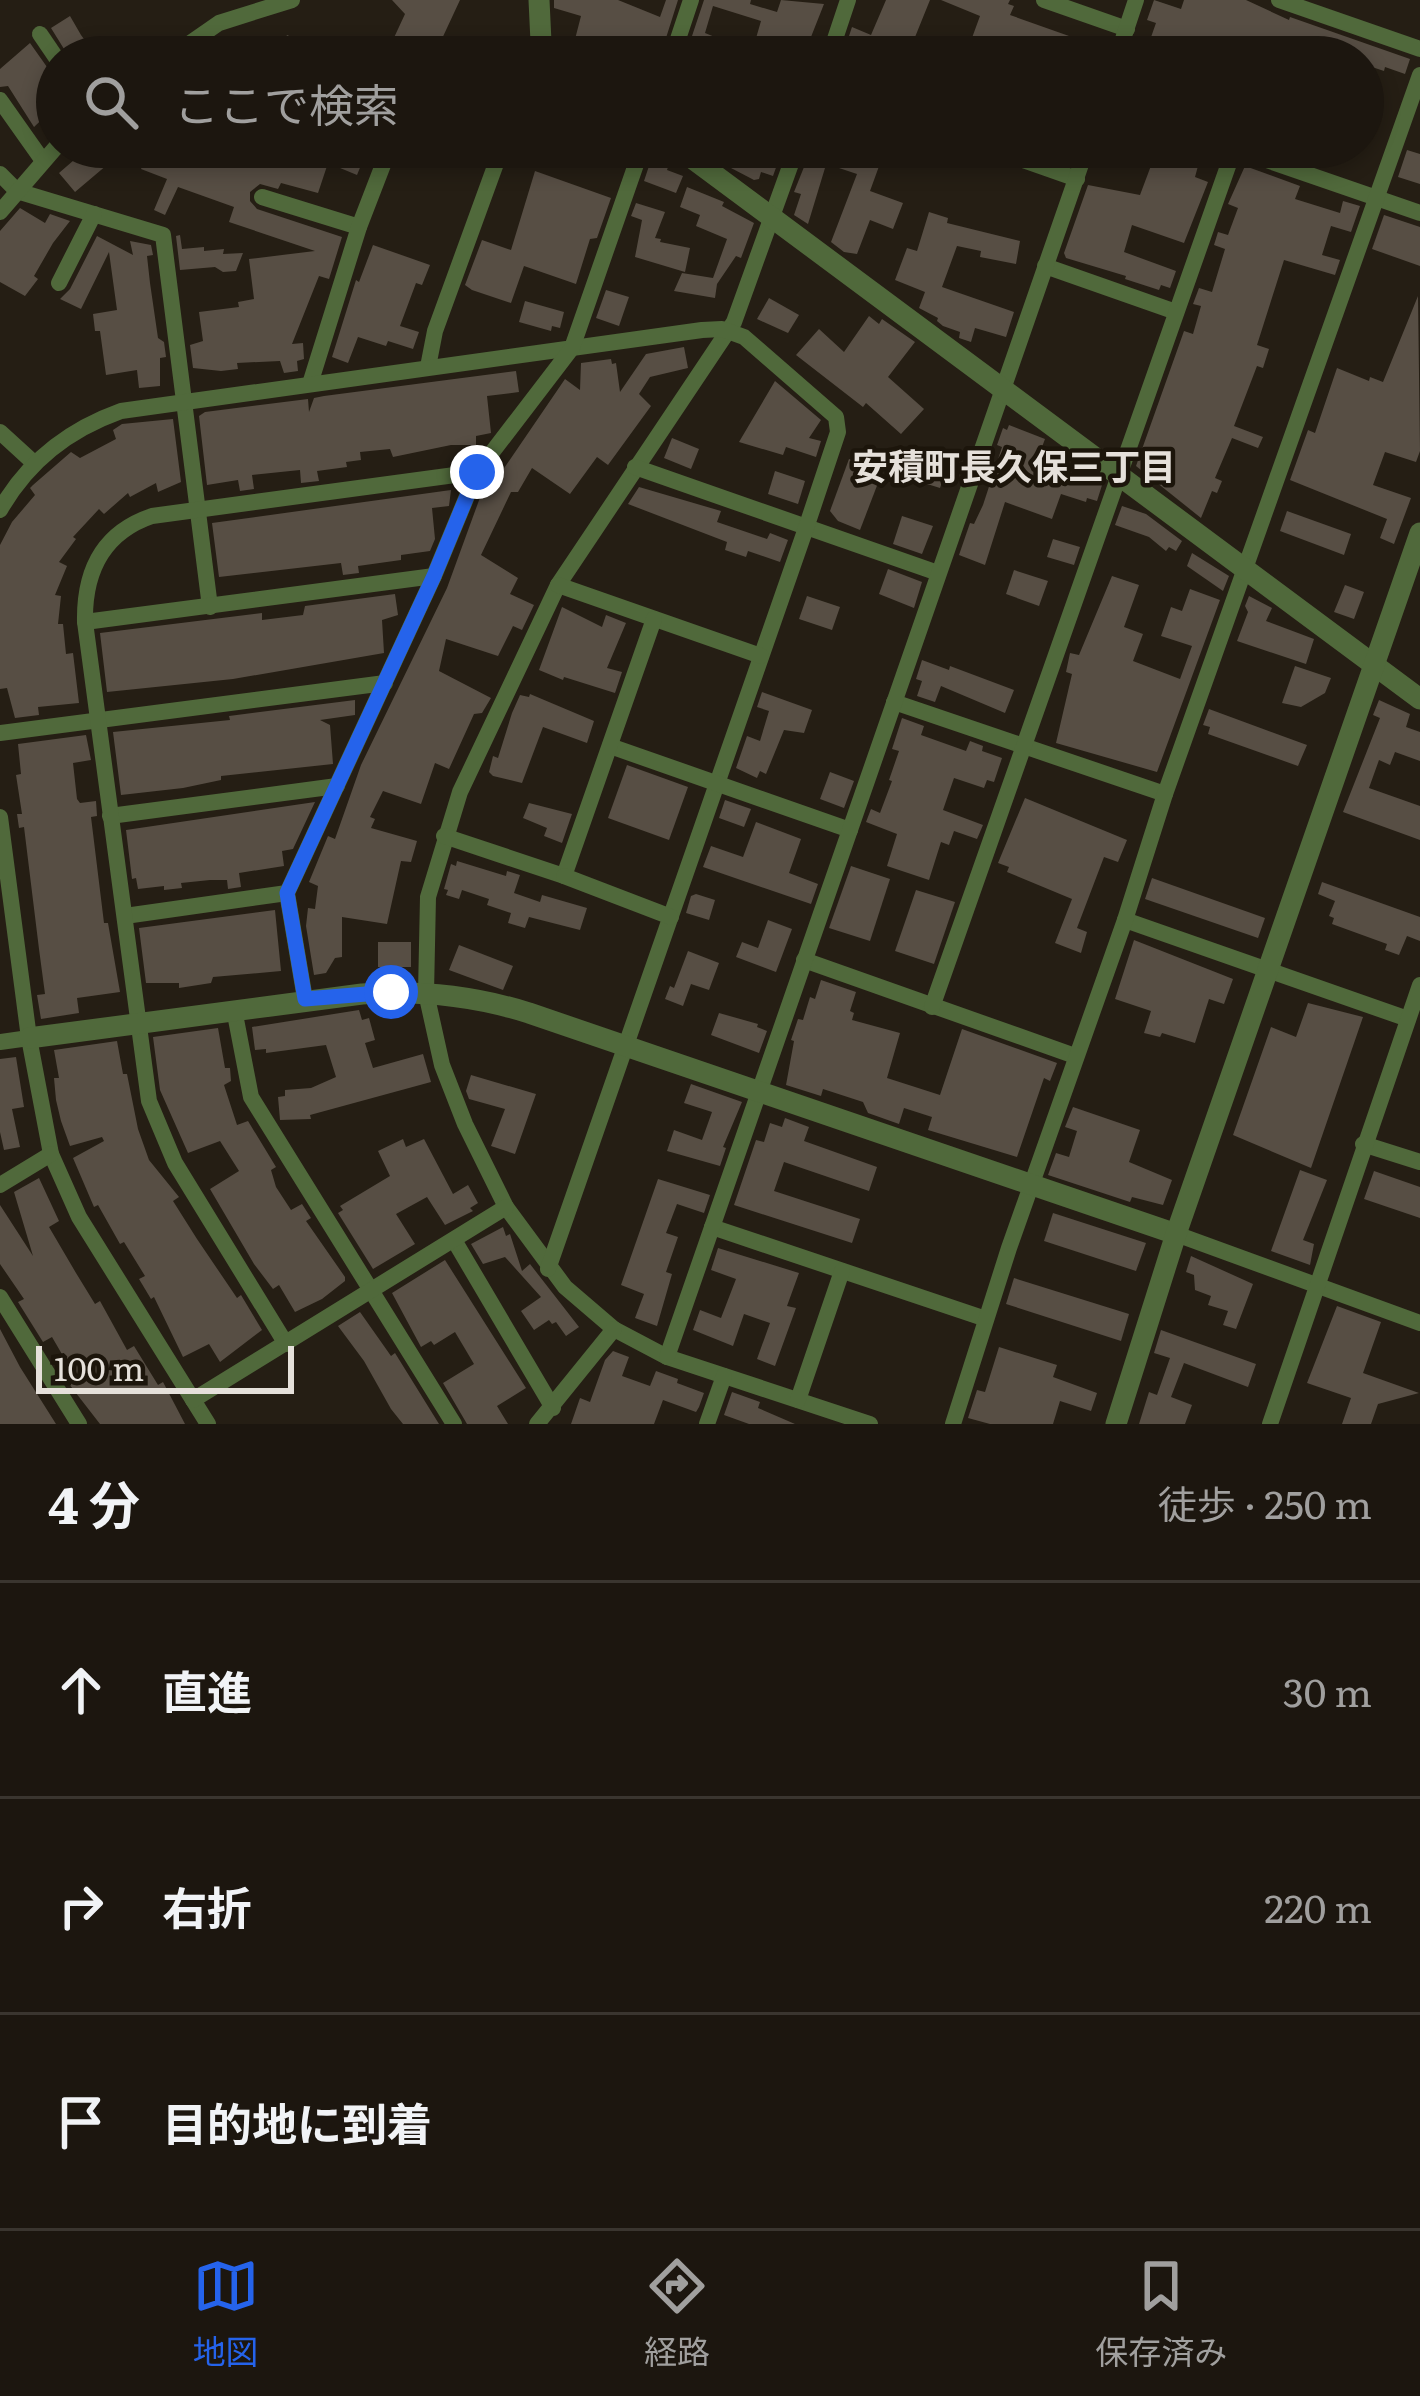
<!DOCTYPE html>
<html lang="ja">
<head>
<meta charset="utf-8">
<style>
	body { margin:0; font-family:Literata,"Noto Sans JP",serif; background:#251f18; color:#f1f3f6 }
	.scale { position:absolute; left:36px; bottom:30px; width:258px; box-sizing:border-box; padding-left:12px; border:6px solid #e5e0da; border-top:0; font-size:33px; line-height:42px; white-space:nowrap; color:#e5e0da; -webkit-text-stroke:9px #1c150b; paint-order:stroke }
	.stop { position:absolute; width:36px; height:36px; margin:-27px; border:9px solid #2563eb; border-radius:50%; background:#fff }
	.stop.end { background:#2563eb; border-color:#fff; box-shadow:0 3px 12px #0008 }
	.list { margin:0; padding:0; list-style:none }
	h2 { display:flex; justify-content:space-between; align-items:center; height:156px; margin:0; padding:0 48px; font-size:51px }
	h2 small { font-size:39px; font-weight:400; color:#a09f9e }
	.list li { display:grid; grid-template-columns:78px 1fr auto; gap:36px; align-items:center; box-sizing:border-box; height:216px; padding:0 48px; border-top:3px solid #3a352f }
	.list b { display:block; font-size:45px; white-space:nowrap }
	.list em { font-size:39px; font-style:normal; color:#a09f9e }
	.icon { flex:none; width:66px; height:66px; fill:none; stroke:currentColor; stroke-width:2; stroke-linecap:round; stroke-linejoin:round }
	.map { position:relative; flex:none; width:1420px; height:1424px; overflow:hidden }
	.search { position:absolute; background:#1c160f; box-shadow:0 6px 18px #0003; left:36px; right:36px; top:36px; height:132px; display:flex; align-items:center; gap:30px; box-sizing:border-box; padding:0 42px; border-radius:66px; color:#a09f9e; font-size:45px }
	.sheet { height:804px; background:#1c160f }
	nav { display:flex; justify-content:space-around; align-items:center; box-sizing:border-box; height:168px; border-top:3px solid #3a352f; background:#1c160f; font-size:33px; color:#a09f9e }
	nav a { display:grid; justify-items:center; gap:6px }
	nav .on { color:#2563eb }
	.map>svg:first-child { display:block }
	.building { fill:#574e44; fill-rule:evenodd }
	.lines { fill:none; stroke-linecap:round; stroke-linejoin:round }
	.minor { stroke:#50693b; stroke-width:16 }
	.tertiary { stroke:#50693b; stroke-width:21 }
	.route { stroke:#2563eb; stroke-width:15 }
	.labels { text-anchor:middle; stroke-width:9; stroke-linejoin:round; paint-order:stroke }
	.neighbourhood-label { font-size:36px; font-weight:bold; fill:#e5e0da; stroke:#1c150b }
</style>
</head>
<body>
<div class="map">
<svg width="1420" height="1424" viewBox="0 0 1420 1424">
	<rect width="100%" height="100%" fill="#251e14"/>
	<!-- building -->
	<g class="building">
		<polygon points="392,0 460,0 440,43 473,57 385,57 405,14"/>
		<polygon points="554,0 618,0 660,17 666,0 678,0 660,57 591,57 593,51 573,47 581,16 554,8"/>
		<path d="M 704,0 L 751,0 L 750,4 L 777,12 L 781,0 L 824,4 L 809,42 L 797,39 L 792,57 L 685,57 ZM 713,6 L 761,21 L 752,52 L 705,33 Z"/>
		<polygon points="886,0 930,0 911,47 935,57 842,57 852,27 871,35"/>
		<polygon points="941,0 1010,0 1008,4 1014,6 1010,15 1069,36 1061,57 965,57 980,16"/>
		<polygon points="1154,0 1181,9 1184,0 1246,0 1289,20 1290,17 1410,59 1405,74 1385,67 1384,71 1363,64 1363,57 1341,57 1293,40 1284,57 1250,57 1237,53 1236,57 1144,57 1156,23 1147,20"/>
		<polygon points="70,16 81,35 97,57 69,57 51,28"/>
		<polygon points="287,35 334,57 277,57"/>
		<polygon points="30,43 47,67 57,72 57,105 34,127 8,86 0,87 0,69"/>
		<polygon points="89,147 118,147 110,155 114,159 75,192 59,173"/>
		<polygon points="211,147 249,147 296,168 297,164 310,168 319,147 352,147 366,153 357,175 328,163 318,193 281,183 278,189 260,184 250,192 250,201 257,209 342,237 329,279 319,276 292,344 303,343 304,359 297,361 298,371 284,373 280,361 237,363 238,369 221,371 193,368 190,345 203,341 199,312 239,307 238,302 254,299 249,259 315,251 229,222 234,207 178,187 165,215 154,210 167,179 141,169 149,150 202,168"/>
		<polygon points="702,147 736,147 778,162 773,176 761,172 759,179 754,180 731,168 733,160 713,155"/>
		<polygon points="812,147 886,147 870,191 903,203 893,229 870,220 857,254 844,252 831,242 857,174 830,165 825,168 808,224 794,215 801,194 794,192"/>
		<polygon points="1158,147 1174,147 1171,156 1198,166 1195,177 1208,182 1184,243 1132,225 1124,252 1176,271 1170,288 1161,285 1159,290 1125,279 1126,276 1066,258 1064,253 1088,185 1140,195"/>
		<polygon points="1407,150 1420,154 1420,184 1398,177"/>
		<polygon points="653,154 670,161 667,170 683,176 676,193 644,181"/>
		<polygon points="1245,166 1300,186 1295,199 1340,213 1343,201 1360,206 1351,232 1331,226 1322,255 1340,260 1335,275 1284,260 1257,345 1269,349 1263,368 1257,366 1234,426 1263,437 1258,448 1232,438 1215,478 1222,481 1217,493 1212,491 1201,518 1136,466 1184,331 1193,334 1201,306 1193,304 1199,288 1212,292 1225,249 1214,245 1218,232 1228,235 1238,208 1228,204"/>
		<polygon points="535,171 611,198 597,238 590,239 576,284 524,266 511,303 472,290 465,285 482,240 511,250"/>
		<polygon points="687,187 724,202 722,206 754,223 741,258 736,256 717,284 715,298 674,291 682,273 713,278 727,239 696,226 700,215 680,207"/>
		<polygon points="636,203 665,212 655,238 661,239 660,242 690,248 685,272 635,257 642,220 631,216"/>
		<polygon points="20,208 45,223 50,214 70,221 53,243 34,276 38,279 25,296 0,282 0,231"/>
		<polygon points="929,212 948,218 947,223 1020,241 1016,264 980,257 981,251 957,246 942,287 1014,312 1006,337 975,328 971,342 959,338 960,332 943,326 937,321 938,318 919,308 925,292 895,280 907,248 917,251"/>
		<polygon points="1384,215 1420,227 1420,266 1372,249"/>
		<polygon points="180,235 182,249 204,247 204,251 224,249 223,254 243,253 236,271 223,272 215,267 180,270 176,236"/>
		<polygon points="97,236 133,255 130,241 151,245 153,255 147,256 150,283 158,338 164,342 166,357 160,358 160,386 139,388 137,370 106,375 100,331 95,331 93,314 117,310 109,252 81,309 60,299 70,289"/>
		<polygon points="373,245 430,265 422,285 416,283 400,326 419,332 413,349 388,341 386,346 358,337 348,363 332,357 356,280 359,282"/>
		<polygon points="606,290 629,297 619,326 596,318"/>
		<polygon points="1418,296 1420,451 1416,462 1385,452 1373,485 1411,498 1394,544 1380,538 1387,519 1290,480 1308,430 1315,433 1337,368 1369,381 1370,377 1383,382"/>
		<polygon points="769,298 799,315 788,333 757,319"/>
		<polygon points="525,301 564,312 560,328 552,326 551,331 519,322"/>
		<polygon points="869,316 879,324 882,319 915,342 888,377 924,409 901,434 866,403 863,407 796,355 819,329 844,352"/>
		<polygon points="684,347 688,368 650,377 639,394 651,406 608,465 597,457 570,494 532,468 518,492 511,492 481,555 518,578 510,594 534,605 522,630 513,626 498,656 446,639 439,671 491,698 482,713 474,714 449,769 435,763 421,804 383,791 370,817 375,819 371,828 417,841 411,862 401,861 387,924 342,917 342,957 335,958 326,973 314,975 306,926 308,908 315,909 318,886 309,882 328,836 335,839 361,765 447,588 482,492 495,474 496,480 565,379 580,390 581,363 611,359 612,364 616,363 620,392 646,354"/>
		<polygon points="516,371 519,392 487,396 491,433 476,436 476,445 451,445 393,457 390,449 360,452 361,460 346,462 347,467 317,471 319,481 301,483 300,470 252,475 254,489 240,491 238,480 207,485 199,416 205,412 308,399 309,412 314,398 324,396"/>
		<polygon points="775,381 821,420 809,438 821,441 816,457 786,447 783,455 739,442"/>
		<polygon points="173,419 181,482 158,492 156,483 130,497 128,493 104,514 99,509 73,537 76,539 59,562 67,566 55,595 61,596 58,624 63,624 66,654 73,653 79,703 38,707 39,715 15,718 7,688 0,689 0,545 12,522 35,495 30,488 33,485 71,452 80,458 116,439 113,430 122,424"/>
		<polygon points="1009,425 1045,439 1042,447 1070,459 1066,469 1103,482 1097,501 1087,498 1086,502 1061,494 1052,519 1005,502 985,565 959,555 970,523 974,524 983,505 1002,447 997,445 1003,428 1007,430"/>
		<polygon points="672,438 699,449 691,469 664,458"/>
		<polygon points="902,452 947,467 940,488 895,474"/>
		<polygon points="849,459 883,470 860,530 838,521 830,511"/>
		<polygon points="775,471 805,481 798,504 768,494"/>
		<polygon points="639,487 721,511 717,522 767,539 770,533 788,540 780,562 748,551 746,557 725,550 727,542 628,504"/>
		<polygon points="451,490 449,506 432,508 435,539 430,551 401,555 401,560 358,566 359,573 343,575 341,563 219,577 212,523"/>
		<polygon points="1122,506 1146,514 1182,541 1176,551 1169,547 1166,551 1149,537 1115,525"/>
		<polygon points="1287,511 1351,534 1344,555 1280,531"/>
		<polygon points="902,516 933,526 922,554 893,544"/>
		<polygon points="1053,539 1080,547 1074,565 1047,557"/>
		<polygon points="1192,553 1229,576 1223,591 1187,566"/>
		<polygon points="888,569 922,582 914,608 879,594"/>
		<polygon points="1014,570 1048,581 1039,606 1006,594"/>
		<polygon points="1112,576 1139,585 1124,627 1143,634 1133,661 1180,679 1192,646 1161,636 1171,607 1182,611 1190,589 1220,600 1157,772 1056,743 1072,674 1066,672 1070,653 1079,655"/>
		<polygon points="1345,585 1364,592 1354,619 1334,612"/>
		<polygon points="395,594 398,615 382,620 384,653 233,679 107,692 100,633 262,613 262,620 303,615 305,606"/>
		<polygon points="807,596 840,607 832,630 799,619"/>
		<polygon points="1249,596 1272,608 1266,621 1314,639 1306,664 1237,641 1248,612 1245,606"/>
		<polygon points="562,607 602,627 606,615 626,623 607,668 622,672 615,693 564,677 563,680 539,670"/>
		<polygon points="922,660 949,670 950,666 1014,690 1005,713 941,686 935,702 917,696 922,681 916,679"/>
		<polygon points="1295,666 1331,678 1325,693 1301,707 1282,703"/>
		<polygon points="762,692 812,710 804,733 784,730 766,774 760,771 757,778 736,768 747,736 760,741 769,711 757,707"/>
		<polygon points="530,694 594,721 587,743 543,727 522,783 493,776 489,772 493,756 498,758 512,713 520,695 529,697"/>
		<polygon points="355,700 355,715 320,720 330,725 333,764 221,776 221,780 183,788 121,795 113,732 230,720 229,716"/>
		<polygon points="1379,700 1410,714 1406,727 1420,732 1420,761 1395,752 1390,765 1379,760 1369,788 1420,806 1420,840 1343,812 1380,718 1373,715"/>
		<polygon points="1209,709 1307,745 1298,766 1208,734 1210,727 1203,725"/>
		<polygon points="902,718 924,726 921,735 966,751 970,741 983,746 982,751 1002,758 994,782 987,780 984,788 954,778 943,810 983,825 977,839 954,831 949,845 941,842 929,880 887,866 897,834 866,822 871,809 880,813 892,781 889,780 899,751 892,749"/>
		<polygon points="86,735 91,760 73,763 77,799 80,803 96,801 97,816 91,817 104,923 108,923 120,992 77,998 79,1013 41,1019 37,995 45,994 39,949 24,827 19,828 17,814 22,814 16,775 21,774 18,744"/>
		<polygon points="627,765 688,787 669,840 608,818"/>
		<polygon points="830,772 854,781 844,808 820,799"/>
		<polygon points="1025,798 1127,840 1118,862 1104,857 1077,928 1087,932 1081,953 1055,943 1072,899 1007,872 1009,867 998,863"/>
		<polygon points="725,800 751,809 744,827 719,818"/>
		<polygon points="315,802 293,849 282,851 284,866 239,873 241,887 228,889 227,880 210,880 181,883 182,888 164,890 164,886 138,889 136,878 132,879 126,830"/>
		<polygon points="529,803 572,814 562,843 544,836 547,828 523,818"/>
		<polygon points="756,822 801,839 789,873 818,884 811,904 703,867 711,846 743,857"/>
		<polygon points="457,861 506,876 507,871 520,875 514,893 540,902 542,895 587,908 580,930 529,917 525,928 508,923 511,913 487,905 489,899 462,890 459,899 446,895 448,890 444,889 451,864 456,866"/>
		<polygon points="851,866 890,879 870,941 829,928"/>
		<polygon points="1152,878 1265,918 1258,938 1145,899"/>
		<polygon points="1322,882 1420,917 1420,941 1407,936 1399,955 1385,950 1387,944 1332,924 1334,918 1329,916 1335,901 1318,894"/>
		<polygon points="916,890 955,902 934,964 895,951"/>
		<polygon points="696,894 715,900 709,920 686,913 691,896"/>
		<polygon points="275,910 281,971 213,977 211,983 179,988 179,983 146,983 139,928"/>
		<polygon points="768,920 792,929 776,972 736,957 742,942 758,948"/>
		<polygon points="1134,940 1233,979 1224,1004 1209,999 1195,1043 1162,1033 1160,1037 1144,1033 1151,1011 1115,999"/>
		<rect x="378" y="942" width="33" height="25"/>
		<polygon points="459,945 513,966 503,990 449,970"/>
		<polygon points="688,951 719,963 709,990 691,984 683,1006 665,999 670,986 674,988"/>
		<polygon points="821,980 856,992 850,1011 854,1013 852,1020 900,1033 887,1078 940,1095 962,1029 1057,1063 1050,1081 1044,1078 1017,1157 928,1130 932,1117 904,1108 899,1124 868,1113 863,1102 823,1089 821,1096 786,1085 794,1041 791,1040 798,1019 803,1020 810,997 815,999"/>
		<polygon points="1308,1003 1363,1017 1311,1168 1233,1135 1271,1027 1296,1037"/>
		<polygon points="359,1010 362,1020 369,1018 375,1040 365,1043 373,1068 423,1054 431,1082 310,1115 311,1119 280,1120 278,1097 285,1096 285,1090 311,1088 336,1077 326,1045 266,1053 266,1049 255,1050 252,1027"/>
		<polygon points="719,1013 758,1024 757,1027 767,1031 759,1053 711,1035"/>
		<polygon points="218,1028 225,1068 230,1068 231,1081 224,1085 237,1125 248,1121 276,1167 271,1170 276,1187 291,1210 302,1204 311,1218 306,1221 345,1277 345,1281 322,1299 295,1312 279,1285 273,1289 254,1264 210,1189 239,1171 220,1141 188,1153 160,1090 153,1037"/>
		<polygon points="117,1041 123,1074 127,1074 138,1129 149,1160 179,1197 173,1201 197,1239 237,1298 241,1295 262,1330 220,1362 209,1344 183,1357 154,1297 151,1299 139,1279 145,1276 124,1242 120,1244 98,1205 94,1207 73,1158 104,1141 102,1137 70,1146 61,1121 56,1100 54,1078 59,1078 54,1050"/>
		<polygon points="16,1057 24,1107 12,1109 20,1147 4,1150 0,1132 0,1059"/>
		<polygon points="471,1075 536,1094 515,1154 491,1146 505,1109 469,1099 466,1091"/>
		<polygon points="691,1084 742,1102 723,1147 726,1148 720,1166 667,1151 674,1130 702,1140 712,1112 684,1103"/>
		<polygon points="1073,1107 1140,1130 1129,1162 1172,1180 1163,1205 1132,1197 1130,1202 1048,1175 1056,1153 1069,1157 1077,1131 1065,1127"/>
		<polygon points="785,1118 809,1127 804,1141 877,1167 869,1191 784,1162 774,1191 860,1219 852,1243 734,1205 756,1140 764,1142 770,1123 782,1127"/>
		<polygon points="403,1139 406,1147 424,1139 453,1194 468,1185 478,1203 470,1208 473,1211 445,1225 427,1197 396,1214 415,1244 373,1269 338,1213 343,1210 340,1206 390,1176 378,1151"/>
		<polygon points="1300,1170 1327,1180 1303,1240 1314,1244 1310,1265 1271,1251"/>
		<polygon points="1374,1171 1420,1187 1420,1218 1364,1199"/>
		<polygon points="39,1178 59,1221 49,1227 76,1273 95,1304 100,1301 127,1350 134,1346 158,1385 163,1382 185,1424 100,1424 69,1384 77,1380 52,1337 43,1342 18,1302 24,1299 0,1264 0,1205 33,1256 14,1192"/>
		<polygon points="658,1179 710,1195 704,1213 677,1204 666,1233 678,1237 666,1272 672,1274 657,1326 635,1318 644,1294 621,1285"/>
		<polygon points="1053,1213 1146,1243 1136,1271 1044,1241"/>
		<polygon points="503,1227 506,1236 510,1234 522,1271 530,1264 579,1327 566,1336 556,1322 552,1324 549,1320 534,1330 521,1311 541,1297 505,1257 483,1264 471,1244"/>
		<polygon points="718,1248 799,1273 787,1306 796,1308 775,1366 757,1359 770,1323 744,1314 733,1346 693,1330 700,1310 721,1318 736,1279 711,1270"/>
		<polygon points="1191,1256 1253,1284 1236,1329 1223,1325 1228,1311 1208,1305 1211,1296 1195,1290 1194,1275 1186,1272"/>
		<polygon points="445,1260 526,1388 497,1406 508,1424 467,1424 443,1383 474,1364 455,1332 434,1345 431,1341 421,1347 392,1293"/>
		<polygon points="1014,1278 1129,1314 1121,1341 1006,1304"/>
		<polygon points="1337,1306 1381,1322 1363,1373 1419,1393 1378,1404 1371,1424 1342,1424 1351,1398 1307,1383"/>
		<polygon points="360,1312 391,1356 395,1353 439,1424 403,1424 391,1409 364,1361 338,1326"/>
		<polygon points="0,1329 20,1367 56,1424 0,1424"/>
		<polygon points="1161,1330 1256,1364 1248,1387 1184,1363 1171,1397 1192,1405 1185,1424 1139,1424 1149,1392 1157,1395 1170,1358 1154,1353"/>
		<polygon points="999,1347 1057,1365 1053,1377 1097,1393 1091,1411 1060,1401 1053,1424 990,1424 968,1418 977,1390 985,1392"/>
		<polygon points="613,1351 629,1357 622,1376 650,1386 656,1371 678,1379 677,1383 704,1393 699,1407 696,1412 663,1400 654,1424 571,1424 580,1398 590,1402 605,1360"/>
		<polygon points="732,1392 760,1402 758,1408 795,1424 749,1424 724,1415"/>
	</g>
	<g class="lines">
		<!-- minor -->
		<g class="minor">
			<polyline points="1044,0 1127,29"/>
			<polyline points="1279,0 1420,49"/>
			<polyline points="40,34 57,59"/>
			<polyline points="170,57 219,23 292,0"/>
			<polyline points="672,57 691,0"/>
			<polyline points="829,57 848,0"/>
			<polyline points="1117,57 1136,0"/>
			<polyline points="0,100 43,161"/>
			<polyline points="797,147 734,322 558,585 460,792 428,897 426,993 442,1065 465,1124 506,1207 565,1287 614,1329 667,1357 870,1424"/>
			<polyline points="986,147 1077,179"/>
			<polyline points="1229,147 1420,213"/>
			<polyline points="0,174 17,191 163,235 210,607"/>
			<polyline points="262,197 359,227"/>
			<polyline points="0,212 57,146"/>
			<polyline points="1045,266 1176,312"/>
			<polyline points="59,283 94,214"/>
			<polyline points="428,367 435,331 502,147"/>
			<polyline points="310,384 359,227 386,157 385,147"/>
			<polyline points="0,432 34,463"/>
			<polyline points="635,467 938,573"/>
			<path d="M 0,510 C 28,461 68,430 121,411 L 702,330 L 722,329 L 744,337 L 836,417 L 838,432 L 806,528 L 548,1269"/>
			<polyline points="558,585 761,656"/>
			<polyline points="85,622 434,576"/>
			<polyline points="894,702 1165,794"/>
			<polyline points="0,733 385,683"/>
			<polyline points="610,746 850,830"/>
			<polyline points="110,816 337,786"/>
			<polyline points="0,817 29,1038 51,1154 79,1217 208,1424"/>
			<polyline points="444,836 564,876 654,619"/>
			<polyline points="564,876 671,917"/>
			<polyline points="125,916 287,893"/>
			<polyline points="1125,920 1408,1019"/>
			<polyline points="804,960 1075,1056"/>
			<polyline points="305,999 287,893 434,576 477,472 572,348 642,147"/>
			<polyline points="932,1007 1234,149"/>
			<polyline points="234,1009 251,1097 454,1424"/>
			<polyline points="0,1042 29,1038"/>
			<polyline points="1363,1144 1420,1162"/>
			<polyline points="0,1185 51,1154"/>
			<polyline points="712,1227 986,1319"/>
			<polyline points="1176,1234 1420,1323"/>
			<polyline points="454,1240 553,1408"/>
			<polyline points="0,1297 79,1424"/>
			<path d="M 286,1344 L 175,1163 L 149,1101 L 85,622 C 84,572 102,533 152,516 L 477,472"/>
			<polyline points="667,1357 1087,147"/>
			<polyline points="193,1400 506,1207"/>
			<polyline points="798,1400 842,1271"/>
			<polyline points="537,1424 614,1329"/>
			<polyline points="707,1424 724,1376"/>
			<polyline points="953,1424 1009,1248 1125,920 1165,794 1420,75"/>
			<polyline points="1270,1424 1420,985"/>
		</g>
		<!-- tertiary -->
		<g class="tertiary">
			<polyline points="539,0 541,42 557,57"/>
			<polyline points="677,147 1420,699"/>
			<path d="M 29,1038 L 362,994 C 419,990 475,996 529,1013 L 1176,1234"/>
			<polyline points="1116,1424 1176,1234 1420,533"/>
		</g>
	</g>
	<g class="lines">
		<!-- route -->
		<polyline class="route" points="391,992 305,999 287,893 434,576 477,472"/>
	</g>
	<g class="labels">
		<!-- neighbourhood labels -->
		<g class="neighbourhood-label">
			<text x="1014" y="480">安積町長久保三丁目</text>
		</g>
	</g>
</svg>
<div class="scale">100 m</div>
<div class="stop" style="left:391px;top:992px"></div>
<div class="stop end" style="left:477px;top:472px"></div>
<div class="search"><svg class="icon" aria-label="search" viewBox="0 0 24 24"><circle cx="10" cy="10" r="6"/><path d="M15 15l6 6"/></svg>ここで検索</div>
</div>
<section class="sheet">
<h2>4 分<small>徒歩 · 250 m</small></h2>
<ul class="list">
<li><svg class="icon" aria-label="ahead" viewBox="0 0 24 24"><path d="M12 20V5M6 11l6-6 6 6"/></svg><div><b>直進</b></div><em>30 m</em></li>
<li><svg class="icon" aria-label="right" viewBox="0 0 24 24"><path d="M7 20v-9h11M14 6l5 5-5 5"/></svg><div><b>右折</b></div><em>220 m</em></li>
<li><svg class="icon" aria-label="arrive" viewBox="0 0 24 24"><path d="M6 21V4h12l-3 4 3 4H6"/></svg><div><b>目的地に到着</b></div></li>
</ul>
</section>
<nav>
<a class="on"><svg class="icon" aria-label="map" viewBox="0 0 24 24"><path d="M3 6l6-2 6 2 6-2v14l-6 2-6-2-6 2zM9 4v14M15 6v14"/></svg>地図</a>
<a><svg class="icon" aria-label="directions" viewBox="0 0 24 24"><path d="M12 3l9 9-9 9-9-9zM9 14v-3h6M13 9l2 2-2 2"/></svg>経路</a>
<a><svg class="icon" aria-label="saved" viewBox="0 0 24 24"><path d="M7 4h10v16l-5-4-5 4z"/></svg>保存済み</a>
</nav>
</body>
</html>
